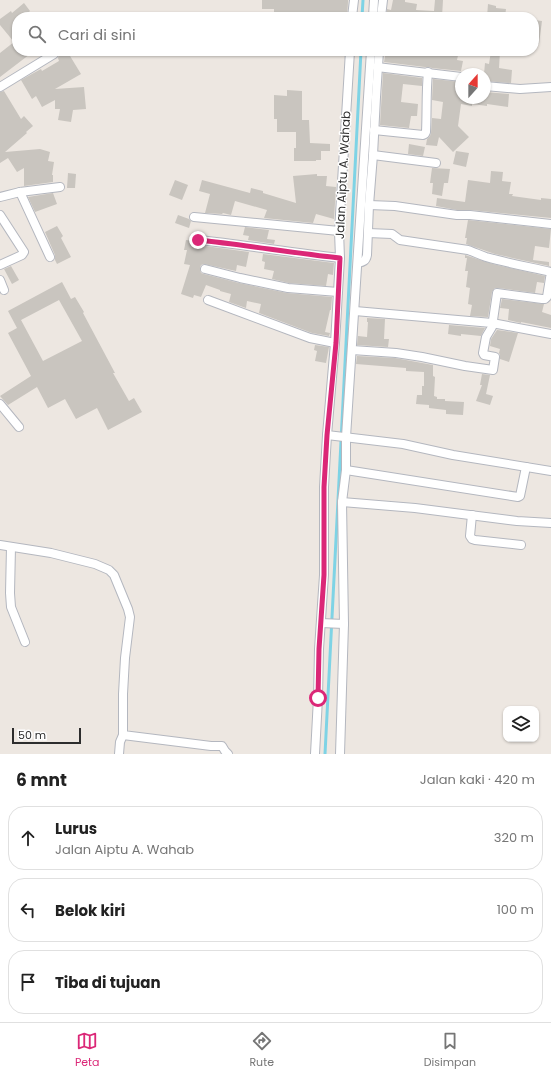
<!DOCTYPE html>
<html lang="id">
<head>
<meta charset="utf-8">
<style>
	body { margin:0; font-family:Poppins,sans-serif; background:#f6f6f6; color:#222 }
	.controls { position:absolute; right:12px; bottom:12px; display:grid; overflow:hidden; border-radius:8px; box-shadow:0 1px 3px #0004 }
	.controls button { width:36px; height:36px; display:grid; place-items:center; padding:0; border:0; border-bottom:1px solid #e0e0e0; background:#fff; color:#222; font:20px sans-serif }
	.compass { position:absolute; left:455px; top:68px; width:36px; height:36px; border-radius:50%; background:#fff; box-shadow:0 1px 3px #0004; rotate:21deg }
	.scale { position:absolute; left:12px; bottom:10px; width:69px; box-sizing:border-box; padding-left:4px; border:2px solid #2d2d2d; border-top:0; font-size:11px; line-height:14px; white-space:nowrap; color:#2d2d2d; -webkit-text-stroke:3px #fff; paint-order:stroke }
	.stop { position:absolute; width:12px; height:12px; margin:-9px; border:3px solid #db2777; border-radius:50%; background:#fff }
	.stop.end { background:#db2777; border-color:#fff; box-shadow:0 1px 4px #0008 }
	.list { margin:0; padding:0; list-style:none }
	h2 { display:flex; justify-content:space-between; align-items:center; height:52px; margin:0; padding:0 16px; font-size:17px }
	h2 small { font-size:13px; font-weight:400; color:#767676 }
	.list li { display:grid; grid-template-columns:26px 1fr auto; gap:12px; align-items:center; box-sizing:border-box; height:64px; margin:0 8px 8px; padding:0 8px; border:1px solid #e0e0e0; border-radius:16px }
	.list b { display:block; font-size:15px; white-space:nowrap }
	.list p { margin:0; font-size:13px; white-space:nowrap; color:#767676 }
	.list em { font-size:13px; font-style:normal; color:#767676 }
	.icon { flex:none; width:22px; height:22px; fill:none; stroke:currentColor; stroke-width:2; stroke-linecap:round; stroke-linejoin:round }
	.map { position:relative; flex:none; width:551px; height:754px; overflow:hidden }
	.search { position:absolute; background:#fff; box-shadow:0 1px 3px #0004; left:12px; right:12px; top:12px; height:44px; display:flex; align-items:center; gap:10px; box-sizing:border-box; padding:0 14px; border-radius:16px; color:#767676; font-size:15px }
	.sheet { height:268px; background:#fff }
	nav { display:flex; justify-content:space-around; align-items:center; box-sizing:border-box; height:56px; border-top:1px solid #e0e0e0; background:#fff; font-size:11px; color:#767676 }
	nav a { display:grid; justify-items:center; gap:2px }
	nav .on { color:#db2777 }
	.map>svg:first-child { display:block }
	.lines { fill:none; stroke-linecap:round; stroke-linejoin:round }
	.stream { stroke:#7ed3e5; stroke-width:3 }
	.building { fill:#c9c5bf; fill-rule:evenodd }
	.minor-casing { stroke:#b4b7bf; stroke-width:10 }
	.minor { stroke:#fff; stroke-width:8 }
	.route { stroke:#db2777; stroke-width:5 }
	.labels { text-anchor:middle; stroke-width:3; stroke-linejoin:round; paint-order:stroke }
	.street-label { font-size:12px; fill:#2d2d2d; stroke:#fff }
</style>
</head>
<body>
<div class="map">
<svg width="551" height="754" viewBox="0 0 551 754">
	<rect width="100%" height="100%" fill="#ede7e1"/>
	<g class="lines">
		<!-- stream -->
		<g class="stream">
			<polyline points="362,17 363,0"/>
			<polyline points="325,754 361,51"/>
		</g>
	</g>
	<!-- building -->
	<g class="building">
		<polygon points="262,0 348,0 348,2 347,16 311,14 311,13 289,13 289,17 279,17 280,12 274,12 274,9 262,9"/>
		<polygon points="393,0 405,0 405,2 417,4 416,10 434,11 435,0 443,0 442,17 387,17 387,9 391,10"/>
		<polygon points="24,3 30,11 28,13 30,17 17,17 17,51 34,51 0,77 0,53 14,42 0,25 0,19 11,11 12,13"/>
		<polygon points="488,4 496,6 496,8 506,9 505,17 487,17"/>
		<polygon points="534,20 542,21 539,44 534,44"/>
		<polygon points="67,51 81,74 55,89 84,87 86,109 73,110 71,122 58,120 60,109 55,109 55,100 42,107 36,96 32,99 21,80 41,69 42,71 59,61 58,58 59,55"/>
		<polygon points="386,51 459,51 457,60 463,61 461,71 432,68 429,67 425,67 384,62"/>
		<polygon points="491,51 500,51 499,68 512,70 511,83 485,81 485,74 484,74 485,63 489,64"/>
		<polygon points="383,73 422,78 422,86 403,84 401,102 418,104 417,116 411,116 409,128 380,125"/>
		<polygon points="433,79 461,82 461,98 485,98 485,92 509,94 508,107 487,104 487,106 472,104 472,106 461,104 458,126 469,137 453,152 439,137 437,146 426,145 427,139 430,136 431,133 432,118 441,119 443,102 432,100"/>
		<polygon points="287,90 302,91 302,120 309,120 310,143 330,144 330,151 321,151 321,160 316,160 316,161 294,161 294,148 296,148 296,132 277,132 277,119 274,119 274,95 287,96"/>
		<polygon points="4,91 21,119 24,116 33,126 26,132 27,133 5,152 40,149 50,152 48,161 54,162 52,175 53,175 53,182 24,186 24,168 17,172 8,158 0,163 0,92"/>
		<polygon points="409,144 425,147 423,156 408,154"/>
		<polygon points="456,151 469,153 466,167 453,164"/>
		<polygon points="432,168 450,169 448,183 444,183 442,196 432,194 433,183 430,183"/>
		<polygon points="491,171 503,172 502,181 511,182 509,194 513,194 512,196 541,200 541,198 551,199 551,218 471,210 457,210 436,206 437,198 465,202 468,180 490,183"/>
		<polygon points="68,173 76,174 75,188 67,188"/>
		<polygon points="317,174 317,176 327,176 326,186 336,187 334,219 316,214 313,223 264,218 267,210 235,201 231,215 223,213 222,214 205,213 210,194 199,191 202,180 250,193 251,188 263,191 263,193 296,203 293,176"/>
		<polygon points="175,180 188,185 182,200 169,195"/>
		<polygon points="53,193 57,204 35,212 28,197"/>
		<polygon points="178,215 189,219 191,221 189,228 175,223"/>
		<polygon points="468,220 551,229 549,248 535,246 533,260 549,262 549,266 495,254 466,244 467,238 465,238"/>
		<polygon points="57,226 63,236 61,238 71,257 57,264 55,260 55,255 45,232"/>
		<polygon points="245,227 269,230 267,239 275,240 274,244 248,240 249,236 243,235"/>
		<polygon points="186,240 194,241 195,244 198,245 249,252 246,267 237,265 236,271 204,264 201,265 200,268 201,273 204,274 239,283 287,293 332,297 331,310 330,310 325,332 330,333 329,336 312,333 259,313 261,304 247,301 246,308 229,302 231,294 220,291 220,290 206,285 201,297 194,295 193,298 181,294 190,265 184,264 187,250 184,250"/>
		<polygon points="263,254 334,263 333,275 328,274 326,286 289,283 272,279 274,271 264,269 265,262 262,261"/>
		<polygon points="465,255 493,264 545,276 544,283 537,282 535,293 498,288 495,288 492,292 488,317 470,316 472,305 468,304 470,288 466,287 468,271 465,271 467,258 465,258"/>
		<polygon points="11,266 19,280 12,284 4,269"/>
		<path d="M 62,282 L 71,299 L 75,297 L 84,312 L 83,313 L 115,373 L 113,373 L 129,401 L 134,398 L 142,412 L 108,430 L 97,408 L 76,419 L 65,399 L 48,408 L 37,387 L 8,405 L 0,396 L 31,376 L 8,333 L 17,328 L 8,311 ZM 59,300 L 82,341 L 43,361 L 21,320 Z"/>
		<polygon points="502,299 544,304 542,312 551,315 551,328 521,322 521,323 508,320 509,309 500,308"/>
		<polygon points="367,318 385,319 384,339 389,339 388,347 357,345 358,336 367,337 368,322 367,322"/>
		<polygon points="449,325 485,328 481,336 461,334 461,336 448,334"/>
		<polygon points="497,330 518,333 509,362 500,359 500,355 499,353 500,349 490,346 491,339"/>
		<polygon points="315,345 329,347 326,363 315,361 317,351 314,350"/>
		<polygon points="357,356 395,358 433,365 433,376 435,377 434,396 437,397 437,399 445,399 445,401 464,402 463,415 446,414 446,410 429,408 429,405 416,404 417,395 422,395 422,386 424,386 424,372 406,371 406,368 356,364"/>
		<polygon points="482,374 490,375 486,394 493,396 490,405 476,401 482,385 480,385"/>
	</g>
	<g class="lines">
		<!-- minor casing -->
		<g class="minor-casing">
			<g id="minor">
				<polyline points="352,17 354,0"/>
				<polyline points="373,17 374,0"/>
				<polyline points="381,17 383,0"/>
				<polyline points="377,67 461,77"/>
				<polyline points="485,86 520,89 551,87"/>
				<polyline points="0,87 54,54"/>
				<path d="M 374,130 L 423,135 L 425,134 L 426,132 C 427,112 426,92 428,72"/>
				<polyline points="373,155 436,163"/>
				<polyline points="20,192 50,257"/>
				<polyline points="0,197 20,192 60,187"/>
				<polyline points="369,205 395,206 457,215 470,215 551,224"/>
				<polyline points="0,215 24,252 22,255 0,265"/>
				<polyline points="194,217 339,231"/>
				<path d="M 199,240 C 246,245 293,253 340,258"/>
				<path d="M 358,263 C 363,262 366,261 367,255 L 369,205 L 373,155 L 376,97 L 379,51"/>
				<polyline points="205,269 240,278 288,288 338,292"/>
				<polyline points="0,280 4,290"/>
				<polyline points="208,300 310,338 335,343"/>
				<polyline points="355,311 492,323 551,334"/>
				<path d="M 352,350 L 396,353 L 422,357 L 465,366 L 493,370 L 495,357 L 484,355 L 483,353 L 486,337 L 492,327 L 497,293 L 542,299 L 545,299 L 547,297 L 551,272 C 529,267 507,263 486,257 C 480,255 474,252 468,250 L 400,240 L 392,234 L 368,233"/>
				<polyline points="0,404 19,427"/>
				<polyline points="327,435 403,444 453,455 551,471"/>
				<polyline points="346,470 518,497 520,496 526,467"/>
				<polyline points="342,502 415,508 517,521 551,523"/>
				<polyline points="472,515 470,536 472,539 475,540 521,545"/>
				<polyline points="0,545 51,553 95,564 109,570 114,575 128,609 130,617 125,658 123,694 123,735 211,746 222,746 225,751 228,754"/>
				<polyline points="11,547 10,593 11,607 25,642"/>
				<polyline points="321,623 344,624"/>
				<polyline points="119,754 120,742 123,735"/>
				<polyline points="315,754 318,698 319,649 324,575 324,487 327,435 335,343 340,258 339,231 350,51"/>
				<polyline points="340,754 344,624 342,502 346,470 346,437 371,51"/>
			</g>
		</g>
		<!-- minor -->
		<use href="#minor" class="minor"/>
	</g>
	<g class="lines">
		<!-- route -->
		<path class="route" d="M 198,240 C 246,245 293,253 340,258 L 336,343 L 327,435 L 324,487 L 324,575 L 319,649 L 318,698"/>
	</g>
	<g class="labels">
		<!-- street labels -->
		<g class="street-label">
			<text transform="translate(343 175) rotate(-87)" y="4">Jalan Aiptu A. Wahab</text>
		</g>
	</g>
</svg>
<div class="controls">
<button><svg class="icon" aria-label="layers" viewBox="0 0 24 24"><path d="M12 4l9 5-9 5-9-5zM3 14l9 5 9-5"/></svg></button>
</div>
<svg class="compass" viewBox="-18 -18 36 36"><path d="M0-13l5 13h-10z" fill="#e53935"/><path d="M0 13l5-13h-10z" fill="#767676"/></svg>
<div class="scale">50 m</div>
<div class="stop" style="left:318px;top:698px"></div>
<div class="stop end" style="left:198px;top:240px"></div>
<div class="search"><svg class="icon" aria-label="search" viewBox="0 0 24 24"><circle cx="10" cy="10" r="6"/><path d="M15 15l6 6"/></svg>Cari di sini</div>
</div>
<section class="sheet">
<h2>6 mnt<small>Jalan kaki · 420 m</small></h2>
<ul class="list">
<li><svg class="icon" aria-label="ahead" viewBox="0 0 24 24"><path d="M12 20V5M6 11l6-6 6 6"/></svg><div><b>Lurus</b><p>Jalan Aiptu A. Wahab</p></div><em>320 m</em></li>
<li><svg class="icon" aria-label="left" viewBox="0 0 24 24"><path d="M17 20v-9H6M10 6l-5 5 5 5"/></svg><div><b>Belok kiri</b></div><em>100 m</em></li>
<li><svg class="icon" aria-label="arrive" viewBox="0 0 24 24"><path d="M6 21V4h12l-3 4 3 4H6"/></svg><div><b>Tiba di tujuan</b></div></li>
</ul>
</section>
<nav>
<a class="on"><svg class="icon" aria-label="map" viewBox="0 0 24 24"><path d="M3 6l6-2 6 2 6-2v14l-6 2-6-2-6 2zM9 4v14M15 6v14"/></svg>Peta</a>
<a><svg class="icon" aria-label="directions" viewBox="0 0 24 24"><path d="M12 3l9 9-9 9-9-9zM9 14v-3h6M13 9l2 2-2 2"/></svg>Rute</a>
<a><svg class="icon" aria-label="saved" viewBox="0 0 24 24"><path d="M7 4h10v16l-5-4-5 4z"/></svg>Disimpan</a>
</nav>
</body>
</html>
